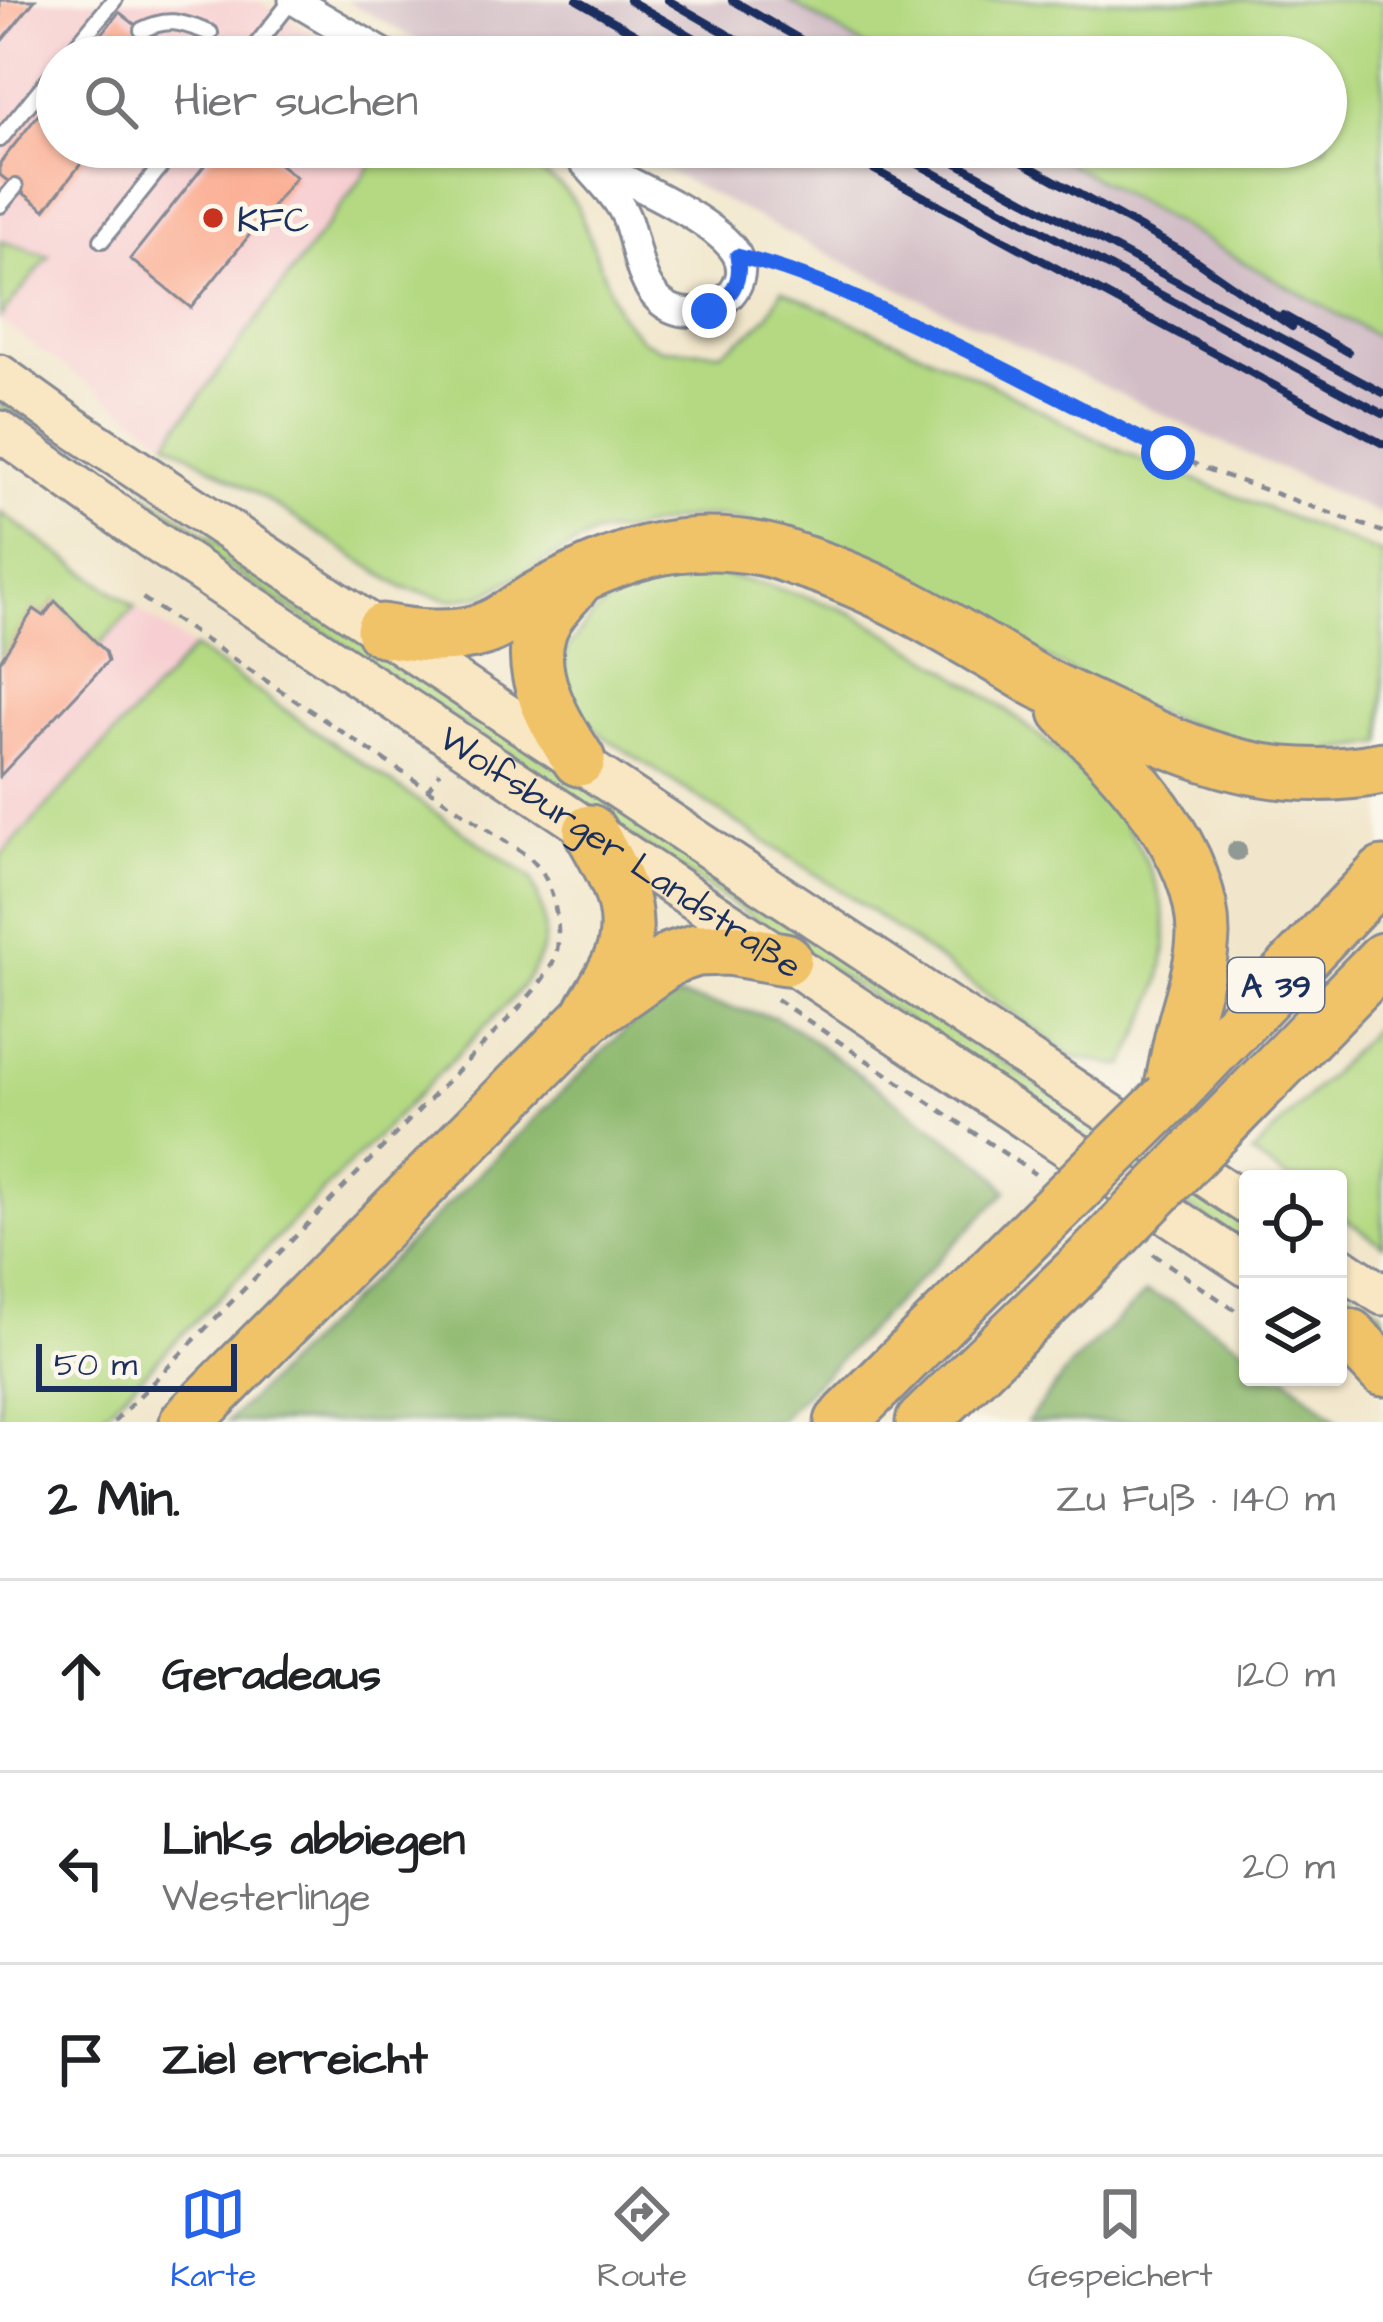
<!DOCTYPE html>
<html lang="de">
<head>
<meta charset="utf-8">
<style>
	body { margin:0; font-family:"Architects Daughter",sans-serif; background:#f2f2f2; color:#202124 }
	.controls { position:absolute; right:36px; bottom:36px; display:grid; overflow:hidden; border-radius:12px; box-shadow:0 3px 9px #0004 }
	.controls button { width:108px; height:108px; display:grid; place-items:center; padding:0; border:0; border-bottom:3px solid #e0e0e0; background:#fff; color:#202124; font:60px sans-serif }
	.scale { position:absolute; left:36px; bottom:30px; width:201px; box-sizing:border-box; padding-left:12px; border:6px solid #1b2f5e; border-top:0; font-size:33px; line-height:42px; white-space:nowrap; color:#1b2f5e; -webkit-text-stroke:9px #fbf7ec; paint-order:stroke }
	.stop { position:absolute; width:36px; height:36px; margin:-27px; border:9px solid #2563eb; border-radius:50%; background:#fff }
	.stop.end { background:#2563eb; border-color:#fff; box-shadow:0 3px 12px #0008 }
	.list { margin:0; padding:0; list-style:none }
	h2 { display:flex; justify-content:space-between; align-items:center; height:156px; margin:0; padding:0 48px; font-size:51px }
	h2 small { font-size:39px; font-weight:400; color:#757577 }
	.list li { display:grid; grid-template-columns:78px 1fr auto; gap:36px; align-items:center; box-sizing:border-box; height:192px; padding:0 48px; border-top:3px solid #e0e0e0 }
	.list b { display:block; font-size:45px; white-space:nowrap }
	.list p { margin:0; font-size:39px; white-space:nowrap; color:#757577 }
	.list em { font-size:39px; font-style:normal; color:#757577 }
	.icon { flex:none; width:66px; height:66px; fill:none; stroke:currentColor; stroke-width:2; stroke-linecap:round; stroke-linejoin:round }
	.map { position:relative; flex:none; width:1383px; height:1422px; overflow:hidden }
	.search { position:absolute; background:#fff; box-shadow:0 3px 9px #0004; left:36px; right:36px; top:36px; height:132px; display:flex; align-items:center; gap:30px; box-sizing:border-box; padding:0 42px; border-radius:66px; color:#757577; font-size:45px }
	.sheet { height:732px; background:#fff }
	nav { display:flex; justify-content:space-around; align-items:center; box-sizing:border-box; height:168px; border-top:3px solid #e0e0e0; background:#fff; font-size:33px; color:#757577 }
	nav a { display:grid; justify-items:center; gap:6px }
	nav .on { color:#2563eb }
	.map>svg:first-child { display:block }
	.built { fill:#f7cfd2 }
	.industrial { fill:#d2bdc6 }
	.green { fill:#b4d982; stroke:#688470; stroke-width:3 }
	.forest { fill:#8fb970; stroke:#557467; stroke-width:3 }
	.building { fill:#fbad93 }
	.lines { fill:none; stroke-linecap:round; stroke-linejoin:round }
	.service-casing { stroke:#868a94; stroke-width:20 }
	.minor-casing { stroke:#868a94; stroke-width:33 }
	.secondary-casing { stroke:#868a94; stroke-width:45 }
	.motorway-casing { stroke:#868a94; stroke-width:57 }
	.path { stroke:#868a94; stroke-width:4.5; stroke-dasharray:9 9; stroke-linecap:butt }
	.service { stroke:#fff; stroke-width:14 }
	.minor { stroke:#fff; stroke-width:27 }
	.secondary { stroke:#f9e7c3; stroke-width:39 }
	.motorway { stroke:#f1c369; stroke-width:51 }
	.rail { stroke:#1b2f5e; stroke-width:8 }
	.motorway-bridge-casing { stroke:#868a94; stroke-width:57; stroke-linecap:butt }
	.motorway-bridge { stroke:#f1c369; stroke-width:51 }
	.tree { fill:#909994 }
	.route { stroke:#2563eb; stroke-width:15 }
	.poi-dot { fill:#c8321e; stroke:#fbf7ec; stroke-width:4.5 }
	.labels { text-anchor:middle; stroke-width:10; stroke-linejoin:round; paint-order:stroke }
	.shield { fill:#fbf7ec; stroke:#5e6b89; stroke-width:3 }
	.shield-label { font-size:33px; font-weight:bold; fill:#1b2f5e }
	.poi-label { font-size:36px; fill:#1b2f5e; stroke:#fbf7ec; text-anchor:start }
	.street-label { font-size:36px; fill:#1b2f5e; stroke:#fbf7ec }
</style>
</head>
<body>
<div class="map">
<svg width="1383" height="1422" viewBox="0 0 1383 1422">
	<rect width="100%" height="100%" fill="#fbf7ec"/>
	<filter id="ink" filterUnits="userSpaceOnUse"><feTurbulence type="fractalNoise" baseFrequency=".00833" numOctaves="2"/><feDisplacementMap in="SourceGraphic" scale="24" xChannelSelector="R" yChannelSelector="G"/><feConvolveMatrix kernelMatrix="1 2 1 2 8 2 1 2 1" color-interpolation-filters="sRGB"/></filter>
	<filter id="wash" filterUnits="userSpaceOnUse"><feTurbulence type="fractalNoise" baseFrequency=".004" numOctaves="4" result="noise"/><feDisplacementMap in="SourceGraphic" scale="48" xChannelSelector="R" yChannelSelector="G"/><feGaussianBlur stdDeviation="2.7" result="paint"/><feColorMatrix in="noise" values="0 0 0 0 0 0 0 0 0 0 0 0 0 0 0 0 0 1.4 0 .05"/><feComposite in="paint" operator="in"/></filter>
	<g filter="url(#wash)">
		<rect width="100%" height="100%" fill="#f1e6cb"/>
		<!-- built -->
		<g class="built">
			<polygon points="0,0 257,0 351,57 57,57 57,147 385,147 167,441 0,321 49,254 0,241"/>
			<polygon points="0,512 194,648 0,857"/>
		</g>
		<!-- industrial -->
		<g class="industrial">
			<polygon points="346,0 788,0 882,57 447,57"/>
			<polygon points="621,147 1039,147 1383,340 1383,515 1212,438 829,255"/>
		</g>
		<!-- green -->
		<g class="green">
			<polygon points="788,0 1383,0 1383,340 1039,147 1326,147 1326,57 882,57"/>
			<path d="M 385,147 L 500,147 L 560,185 L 577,205 L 619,314 L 641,339 L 662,349 L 721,352 L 747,335 L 768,316 L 782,290 C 854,324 929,354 1001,389 C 1059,418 1112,453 1175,472 L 1383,554 L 1383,743 L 1329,751 L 1270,754 L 1123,701 L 908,580 L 800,533 L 719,516 L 684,518 L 623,532 L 594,534 L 484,595 L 451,600 L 403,588 L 262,497 L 167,441 Z"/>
			<polygon points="0,241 49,256 0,317"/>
			<polygon points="0,400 90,466 130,484 1248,1223 1248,1247 362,658 86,471 0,408"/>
			<polygon points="0,512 135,607 99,645 55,601 44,616 34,610 0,661"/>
			<path d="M 711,573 C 757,582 800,593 844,610 C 860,616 876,627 892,636 C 961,675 1050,737 1104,796 C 1134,830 1166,891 1166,936 C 1166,982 1144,1027 1124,1066 L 1073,1057 L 857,901 L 603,736 L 575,711 L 562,677 L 567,649 L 592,617 L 621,590 L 655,578 Z"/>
			<path d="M 194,648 L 531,878 C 554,936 548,954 510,1001 L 96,1422 L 0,1422 L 0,857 Z"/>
			<polygon points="1383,1020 1383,1245 1338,1214 1338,1179 1288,1179 1252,1154"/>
			<polygon points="1338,1283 1383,1313 1383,1337 1338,1307"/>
		</g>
		<!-- forest -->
		<g class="forest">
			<path d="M 679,997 L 774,1017 L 798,1030 L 986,1166 L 1007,1191 L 777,1422 L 227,1422 L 627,1028 C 643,1013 656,1002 679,997 Z"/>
			<polygon points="1146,1293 1172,1302 1248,1350 1248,1377 1287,1377 1339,1422 1027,1422 1072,1364"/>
		</g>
		<g id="blocks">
			<!-- building -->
			<g class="building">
				<polygon points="0,0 35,0 0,43"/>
				<polygon points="119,12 170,52 166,57 84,57"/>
				<polygon points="295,41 315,57 283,57"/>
				<polygon points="57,91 57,147 94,147 45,210 0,175 0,163"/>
				<polygon points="219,147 258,147 296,177 191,308 130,259"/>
				<polygon points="55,601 105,651 108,661 0,776 0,661 34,609 44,616"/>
			</g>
		</g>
	</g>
	<g filter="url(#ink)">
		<use href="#blocks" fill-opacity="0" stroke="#868a94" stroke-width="3"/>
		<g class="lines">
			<!-- service casing -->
			<g class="service-casing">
				<g id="service">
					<path d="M 142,30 C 169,16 183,23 210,33"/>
					<polyline points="67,57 114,0"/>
					<polyline points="247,57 292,0"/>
					<polyline points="0,139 57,69"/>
					<polyline points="0,205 15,187"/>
					<polyline points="102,240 176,147"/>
				</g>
			</g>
			<!-- minor casing -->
			<g class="minor-casing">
				<g id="minor">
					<polyline points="293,0 390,57"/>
					<path d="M 560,147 C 604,171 705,212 733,249 C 763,289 697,334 660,301 C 637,280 637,244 626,217 C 617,196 595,176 581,159"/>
				</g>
			</g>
			<!-- secondary casing -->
			<g class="secondary-casing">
				<g id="secondary">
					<polyline points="0,375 71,426 1248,1205"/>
					<path id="s1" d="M 0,431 L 150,538 L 1248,1267"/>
					<polyline points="1338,1265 1383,1295"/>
				</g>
			</g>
			<!-- motorway casing -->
			<g class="motorway-casing">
				<g id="motorway">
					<path d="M 574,584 C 562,598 545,614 540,632 C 526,676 556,725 579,760"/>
					<path d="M 382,630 C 414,636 449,640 481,630 C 505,623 522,605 544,594 C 617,556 677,533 761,549 C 775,551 790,558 804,562 C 886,588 958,634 1030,677 C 1054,691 1080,701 1104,713 C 1199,758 1276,789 1383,768"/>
					<path d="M 1066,711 C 1123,767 1203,848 1203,934 C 1202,966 1192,994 1184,1024 C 1178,1048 1174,1072 1169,1097"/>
					<path d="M 590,831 C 611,867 635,907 623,950 C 617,971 601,992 591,1011"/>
					<polyline points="1169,1097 1383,873"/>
					<polyline points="1216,1130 1383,959"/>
					<polyline points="1350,1335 1383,1370"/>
					<polyline points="186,1422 588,1017 672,958 697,950 728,949 785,959"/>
					<polyline points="841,1422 1045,1219"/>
					<polyline points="922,1422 1094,1256"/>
				</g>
			</g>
			<!-- path -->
			<g class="path">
				<polyline points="766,263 822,282 980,356 1201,467 1383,532"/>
				<polyline points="427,790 440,772"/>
				<polyline points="776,999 1035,1174"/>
				<polyline points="1153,1254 1248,1319"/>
				<path d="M 114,1422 L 519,1008 C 533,991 552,972 557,950 C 561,928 554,891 542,872 C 542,870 530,858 529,857 L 138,595"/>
			</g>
			<!-- service -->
			<use href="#service" class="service"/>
			<!-- minor -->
			<use href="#minor" class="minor"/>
			<!-- secondary -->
			<use href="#secondary" class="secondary"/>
			<!-- motorway -->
			<use href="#motorway" class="motorway"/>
			<!-- rail -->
			<g class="rail">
				<polyline points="577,0 676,57"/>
				<polyline points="629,0 728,57"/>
				<polyline points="668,0 767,57"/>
				<polyline points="732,0 831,57"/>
				<polyline points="832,147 1383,444"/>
				<polyline points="886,147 1383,414"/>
				<polyline points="927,147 1383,393"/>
				<polyline points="995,147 1185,253 1292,327"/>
				<polyline points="1283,315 1348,352"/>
			</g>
			<!-- motorway-bridge casing -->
			<g class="motorway-bridge-casing">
				<g id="motorway-bridge">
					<polyline points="1045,1219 1169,1097"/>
					<polyline points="1094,1256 1216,1130"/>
				</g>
			</g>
			<!-- motorway-bridge -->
			<use href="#motorway-bridge" class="motorway-bridge"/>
		</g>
		<!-- trees -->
		<circle class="tree" cx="1237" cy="851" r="10"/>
	</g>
	<g class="lines" filter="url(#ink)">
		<!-- route -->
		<path class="route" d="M 709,311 C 731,299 743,281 737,256 C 800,271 852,296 910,323 C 997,364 1082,409 1168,453"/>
	</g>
	<!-- markers -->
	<circle class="poi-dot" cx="213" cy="218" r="12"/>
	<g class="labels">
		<!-- shield labels -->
		<rect class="shield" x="1228" y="958" width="96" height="54" rx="9"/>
		<g class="shield-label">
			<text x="1276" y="997">A 39</text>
		</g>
		<!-- poi labels -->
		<g class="poi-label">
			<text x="237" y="231">KFC</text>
		</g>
		<!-- street labels -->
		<g class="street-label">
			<text dy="13" stroke="none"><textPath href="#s1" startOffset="750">Wolfsburger Landstraße</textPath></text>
		</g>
	</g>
</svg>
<div class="controls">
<button><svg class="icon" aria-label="locate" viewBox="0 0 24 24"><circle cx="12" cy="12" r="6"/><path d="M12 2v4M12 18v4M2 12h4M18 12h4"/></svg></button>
<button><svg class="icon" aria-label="layers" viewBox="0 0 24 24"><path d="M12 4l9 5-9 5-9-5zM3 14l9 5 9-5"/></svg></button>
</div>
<div class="scale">50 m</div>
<div class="stop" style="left:1168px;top:453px"></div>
<div class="stop end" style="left:709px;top:311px"></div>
<div class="search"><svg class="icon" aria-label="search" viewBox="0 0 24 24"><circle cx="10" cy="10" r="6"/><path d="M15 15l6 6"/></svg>Hier suchen</div>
</div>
<section class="sheet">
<h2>2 Min.<small>Zu Fuß · 140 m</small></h2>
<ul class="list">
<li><svg class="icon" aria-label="ahead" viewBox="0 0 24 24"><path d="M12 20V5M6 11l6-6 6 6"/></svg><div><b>Geradeaus</b></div><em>120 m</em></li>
<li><svg class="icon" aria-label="left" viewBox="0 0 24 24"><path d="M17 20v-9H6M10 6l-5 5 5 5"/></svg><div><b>Links abbiegen</b><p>Westerlinge</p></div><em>20 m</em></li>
<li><svg class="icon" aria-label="arrive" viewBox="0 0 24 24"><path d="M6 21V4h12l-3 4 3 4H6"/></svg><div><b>Ziel erreicht</b></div></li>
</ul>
</section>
<nav>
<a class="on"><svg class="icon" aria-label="map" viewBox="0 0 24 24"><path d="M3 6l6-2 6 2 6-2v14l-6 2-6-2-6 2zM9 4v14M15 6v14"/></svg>Karte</a>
<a><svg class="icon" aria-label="directions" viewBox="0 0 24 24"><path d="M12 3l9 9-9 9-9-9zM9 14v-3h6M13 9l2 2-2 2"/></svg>Route</a>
<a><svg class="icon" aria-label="saved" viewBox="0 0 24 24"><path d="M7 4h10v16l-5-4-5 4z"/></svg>Gespeichert</a>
</nav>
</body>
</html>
